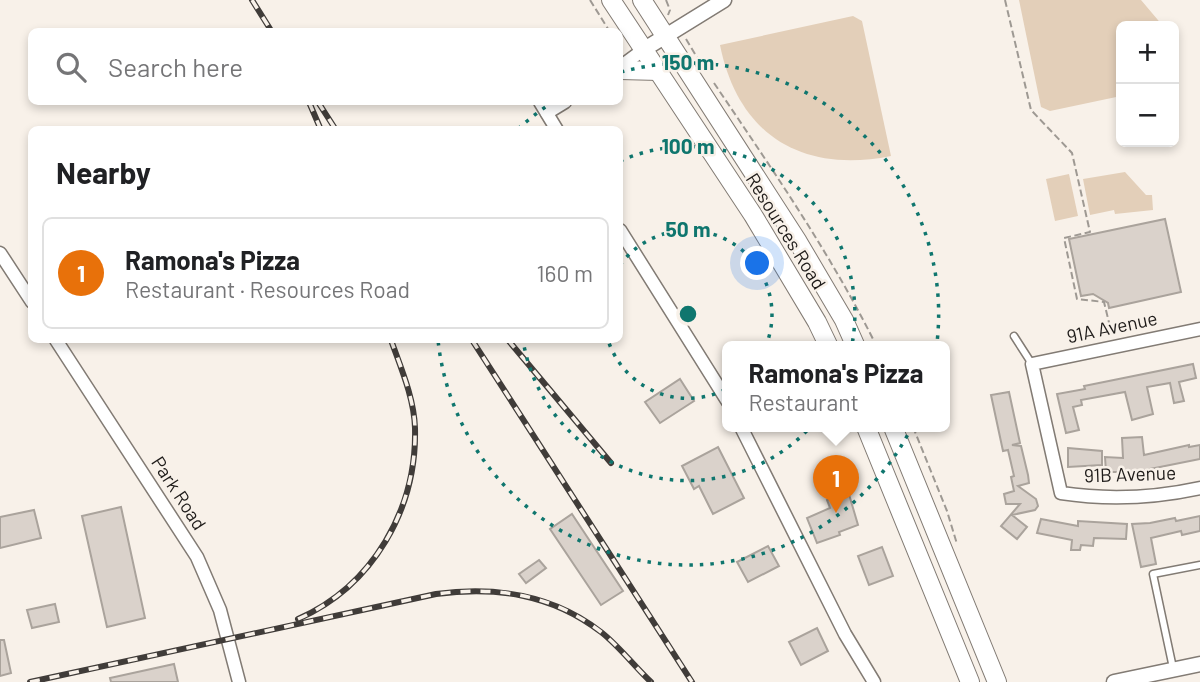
<!DOCTYPE html>
<html lang="en">
<head>
<meta charset="utf-8">
<style>
	body { margin:0; font-family:Barlow,sans-serif; background:#f6f6f6; color:#202124 }
	.controls { position:absolute; right:21px; top:21px; display:grid; overflow:hidden; border-radius:10px; box-shadow:0 4px 10px #0003 }
	.controls button { width:63px; height:63px; display:grid; place-items:center; padding:0; border:0; border-bottom:2px solid #e0e0e0; background:#fff; color:#202124; font:35px sans-serif }
	.you { position:absolute; left:758px; top:264px; width:24px; height:24px; margin:-18px; border:5px solid #fff; border-radius:50%; background:#1a73e8; box-shadow:0 0 0 10px #1a73e833 }
	.badge { display:grid; place-items:center; width:46px; height:46px; border-radius:50%; background:#d93025; color:#fff; font-size:23px; font-weight:700 }
	.pin { position:absolute; translate:-50% -58px; filter:drop-shadow(0 2px 4px #0008) }
	.pin::after { content:''; position:absolute; top:37px; width:24px; height:21px; background:inherit; clip-path:polygon(0 0,100% 0,50% 100%) }
	.popup { position:absolute; left:722px; top:341px; width:228px; height:91px; box-sizing:border-box; display:grid; place-content:center; border-radius:10px; background:#fff; filter:drop-shadow(0 2px 5px #0005); font-size:23px; white-space:nowrap; color:#757577 }
	.popup b { font-size:26px; color:#202124 }
	.popup::after { content:''; position:absolute; left:50%; top:100%; margin-left:-14px; border:14px solid transparent; border-top-color:#fff }
	.list { margin:0; padding:0; list-style:none }
	h2 { display:flex; justify-content:space-between; align-items:center; height:91px; margin:0; padding:0 28px; font-size:30px }
	h2 small { font-size:23px; font-weight:400; color:#757577 }
	.list li { display:grid; grid-template-columns:46px 1fr auto; gap:21px; align-items:center; box-sizing:border-box; height:112px; margin:0 14px 14px; padding:0 14px; border:2px solid #e0e0e0; border-radius:10px }
	.list b { display:block; font-size:26px; white-space:nowrap }
	.list p { margin:0; font-size:23px; white-space:nowrap; color:#757577 }
	.list em { font-size:23px; font-style:normal; color:#757577 }
	.icon { flex:none; width:38px; height:38px; fill:none; stroke:currentColor; stroke-width:2; stroke-linecap:round; stroke-linejoin:round }
	.map { position:relative; flex:none; width:1200px; height:682px; overflow:hidden }
	.search { position:absolute; background:#fff; box-shadow:0 4px 10px #0003; left:28px; top:28px; width:595px; height:77px; display:flex; align-items:center; gap:18px; box-sizing:border-box; padding:0 24px; border-radius:10px; color:#757577; font-size:26px }
	.panel { position:absolute; background:#fff; box-shadow:0 4px 10px #0003; left:28px; top:126px; width:595px; height:217px; border-radius:10px }
	.map>svg:first-child { display:block }
	.green { fill:#e3cfb9 }
	.building { fill:#dad2cb; stroke:#aaa39c; stroke-width:2 }
	.lines { fill:none; stroke-linecap:round; stroke-linejoin:round }
	.service-casing { stroke:#827b74; stroke-width:9 }
	.minor-casing { stroke:#827b74; stroke-width:15 }
	.tertiary-casing { stroke:#827b74; stroke-width:17 }
	.secondary-casing { stroke:#827b74; stroke-width:20 }
	.path { stroke:#9e9993; stroke-width:2; stroke-dasharray:7 3.5; stroke-linecap:butt }
	.service { stroke:#fff; stroke-width:6 }
	.minor { stroke:#fff; stroke-width:12 }
	.tertiary { stroke:#fff; stroke-width:14 }
	.secondary { stroke:#fff; stroke-width:18 }
	.rail-casing { stroke:#403c39; stroke-width:6 }
	.rail { stroke:#f8f1e9; stroke-width:3.5; stroke-dasharray:10; stroke-linecap:butt }
	.ring { fill:none; stroke:#0f766e; stroke-width:3.5; stroke-dasharray:3.5 7 }
	.labels { text-anchor:middle; stroke-width:5; stroke-linejoin:round; paint-order:stroke }
	.street-label { font-size:19px; fill:#1e1b19; stroke:#f8f1e9 }
	.centre { fill:#0f766e; stroke:#f8f1e9; stroke-width:3.5 }
	.ring-label { font-size:21px; text-anchor:middle; font-weight:bold; fill:#0f766e; stroke:#f8f1e9; stroke-width:5; stroke-linejoin:round; paint-order:stroke }
</style>
</head>
<body>
<div class="map">
<svg width="1200" height="682" viewBox="0 0 1200 682">
	<rect width="100%" height="100%" fill="#f8f1e9"/>
	<!-- green -->
	<g class="green">
		<polygon points="1019,0 1141,0 1163,26 1121,26 1121,96 1050,111 1041,107"/>
		<path d="M 853,16 L 862,21 L 891,156 C 802,174 738,135 720,45 Z"/>
		<polygon points="1125,172 1146,195 1152,195 1153,210 1115,214 1114,210 1090,215 1083,179"/>
		<polygon points="1069,174 1078,216 1055,221 1046,179"/>
	</g>
	<!-- building -->
	<g class="building">
		<polygon points="1165,219 1181,292 1109,308 1108,303 1093,294 1081,296 1069,239"/>
		<polygon points="1193,364 1196,378 1179,382 1184,401 1174,403 1170,383 1147,387 1153,414 1132,420 1125,392 1081,400 1082,405 1073,407 1079,430 1066,433 1057,394 1085,389 1084,386"/>
		<polygon points="680,379 694,401 660,423 645,402"/>
		<polygon points="1009,392 1020,443 1012,445 1021,446 1028,475 1029,483 1018,486 1036,499 1038,506 1035,510 1012,515 1027,527 1017,539 1001,526 1020,504 1006,504 1004,494 1014,491 1011,477 1014,476 1008,450 1003,451 991,395"/>
		<polygon points="1142,437 1144,455 1189,445 1189,447 1200,445 1200,459 1135,472 1106,472 1105,457 1123,458 1122,438"/>
		<polygon points="718,447 744,498 713,514 699,486 694,489 682,466"/>
		<polygon points="1068,448 1102,451 1102,465 1068,467"/>
		<polygon points="848,491 858,525 839,532 840,535 817,543 807,518 830,508 827,500"/>
		<polygon points="121,507 145,618 107,627 82,516"/>
		<polygon points="34,510 41,538 0,548 0,517"/>
		<polygon points="572,514 623,591 601,605 550,529"/>
		<polygon points="1200,516 1200,531 1182,535 1181,531 1151,538 1156,564 1141,567 1132,524 1150,523 1175,518 1176,521"/>
		<polygon points="1041,519 1078,526 1078,521 1127,524 1126,539 1094,538 1093,546 1081,545 1080,550 1071,550 1072,540 1037,533"/>
		<polygon points="768,546 779,566 748,582 737,562"/>
		<polygon points="882,547 893,576 869,585 858,556"/>
		<polygon points="539,560 546,568 526,583 519,574"/>
		<polygon points="55,604 59,622 32,628 27,610"/>
		<polygon points="817,628 828,651 801,665 789,642"/>
		<polygon points="0,640 4,640 11,673 0,676"/>
		<polygon points="174,664 178,682 111,682 110,678"/>
	</g>
	<g class="lines">
		<!-- service casing -->
		<g class="service-casing">
			<g id="service">
				<polyline points="1014,336 1032,364"/>
				<polyline points="1173,668 1153,574 1200,565"/>
			</g>
		</g>
		<!-- minor casing -->
		<g class="minor-casing">
			<g id="minor">
				<polyline points="620,67 643,50"/>
				<polyline points="540,102 557,130"/>
				<polyline points="547,113 565,102"/>
				<polyline points="620,230 728,402"/>
				<polyline points="0,253 32,302"/>
				<path d="M 1200,329 L 1032,364 L 1061,493 C 1107,500 1154,498 1200,488"/>
				<polyline points="56,340 197,557 220,610 239,682"/>
				<polyline points="741,427 845,634 874,682"/>
			</g>
		</g>
		<!-- tertiary casing -->
		<g class="tertiary-casing">
			<g id="tertiary">
				<polyline points="643,50 724,0"/>
				<polyline points="1114,682 1200,664"/>
			</g>
		</g>
		<!-- secondary casing -->
		<g class="secondary-casing">
			<g id="secondary">
				<polyline points="611,0 753,215 817,322 829,347"/>
				<polyline points="642,0 798,242 844,320 856,347"/>
				<polyline points="620,70 659,71"/>
				<polyline points="866,427 970,682"/>
				<polyline points="893,427 997,682"/>
			</g>
		</g>
		<!-- path -->
		<g class="path">
			<polyline points="590,0 610,32"/>
			<polyline points="666,0 670,10 668,15"/>
			<polyline points="1005,0 1031,110 1072,153 1090,232 1064,238 1077,299 1104,302 1112,335"/>
			<polyline points="686,39 701,64"/>
			<path d="M 714,83 C 772,169 831,254 877,347"/>
			<polyline points="913,427 947,511 957,544"/>
		</g>
		<!-- service -->
		<use href="#service" class="service"/>
		<!-- minor -->
		<use href="#minor" class="minor"/>
		<!-- tertiary -->
		<use href="#tertiary" class="tertiary"/>
		<!-- secondary -->
		<use href="#secondary" class="secondary"/>
		<!-- rail casing -->
		<g class="rail-casing">
			<g id="rail">
				<polyline points="252,0 272,32"/>
				<polyline points="309,102 321,130"/>
				<polyline points="318,102 336,130"/>
				<polyline points="472,340 692,682"/>
				<polyline points="508,340 611,463"/>
				<path d="M 298,619 C 373,586 417,509 415,428 C 414,398 401,368 391,340"/>
				<path d="M 30,682 L 436,594 C 496,586 552,594 601,632 C 619,646 634,666 651,682"/>
			</g>
		</g>
		<!-- rail -->
		<use href="#rail" class="rail"/>
	</g>
	<!-- distance rings -->
	<g class="ring">
		<path d="M620 265A84 84 0 1 1 608 340"/>
		<path d="M620 161A167 167 0 1 1 523 340"/>
		<path d="M518 129A251 251 0 0 1 553 102M621 72A251 251 0 1 1 438 340"/>
	</g>
	<g class="labels">
		<!-- street labels -->
		<g class="street-label">
			<text transform="translate(786 231) rotate(58)" y="7">Resources Road</text>
			<text transform="translate(1112 327) rotate(-12)" y="7">91A Avenue</text>
			<text transform="translate(1130 474) rotate(-2)" y="7">91B Avenue</text>
			<text transform="translate(179 493) rotate(57)" y="7">Park Road</text>
		</g>
	</g>
	<circle cx="688" cy="314" r="10" class="centre"/>
	<g class="ring-label">
		<text x="688" y="70">150 m</text>
		<text x="688" y="154">100 m</text>
		<text x="688" y="237">50 m</text>
	</g>
</svg>
<div class="controls">
<button>+</button>
<button>−</button>
</div>
<div class="you"></div>
<div class="pin badge" style="left:836px;top:513px;background:#e8710a">1</div>
<div class="popup"><b>Ramona's Pizza</b>Restaurant</div>
<div class="search"><svg class="icon" aria-label="search" viewBox="0 0 24 24"><circle cx="10" cy="10" r="6"/><path d="M15 15l6 6"/></svg>Search here</div>
<section class="panel">
<h2>Nearby<small></small></h2>
<ul class="list">
<li><span class="badge" style="background:#e8710a">1</span><div><b>Ramona's Pizza</b><p>Restaurant · Resources Road</p></div><em>160 m</em></li>
</ul>
</section>
</div>
</body>
</html>
